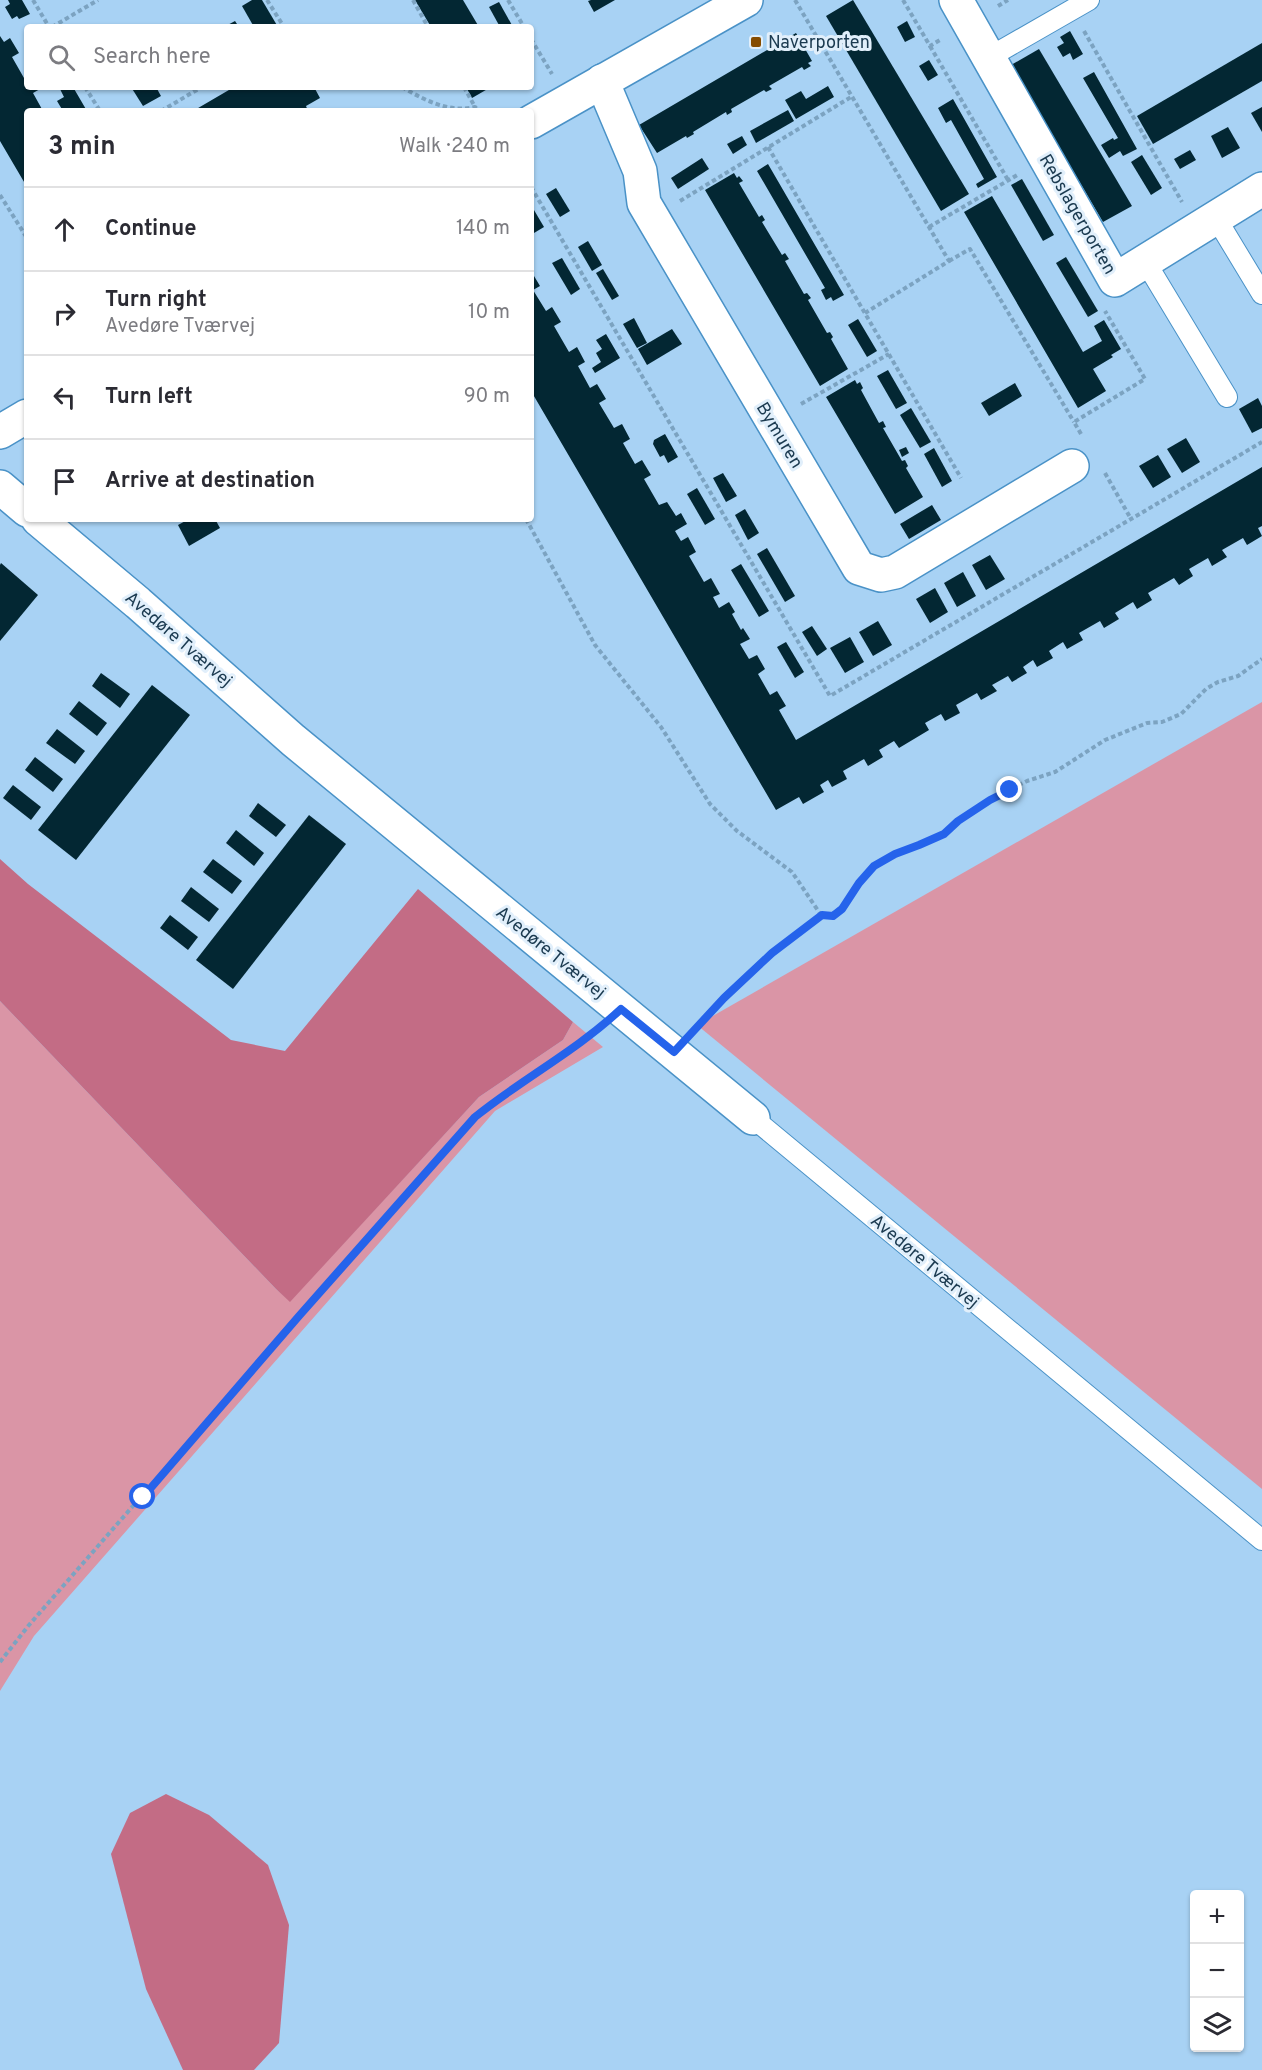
<!DOCTYPE html>
<html lang="en">
<head>
<meta charset="utf-8">
<style>
	body { margin:0; font-family:Overpass,sans-serif; background:#f2f2f3; color:#2b2b33 }
	.controls { position:absolute; right:18px; bottom:18px; display:grid; overflow:hidden; border-radius:6px; box-shadow:0 2px 4px #0004 }
	.controls button { width:54px; height:54px; display:grid; place-items:center; padding:0; border:0; border-bottom:2px solid #e1e1e2; background:#fff; color:#2b2b33; font:30px sans-serif }
	.stop { position:absolute; width:18px; height:18px; margin:-14px; border:4px solid #2563eb; border-radius:50%; background:#fff }
	.stop.end { background:#2563eb; border-color:#fff; box-shadow:0 2px 6px #0008 }
	.list { margin:0; padding:0; list-style:none }
	h2 { display:flex; justify-content:space-between; align-items:center; height:78px; margin:0; padding:0 24px; font-size:26px }
	h2 small { font-size:20px; font-weight:400; color:#7c7c81 }
	.list li { display:grid; grid-template-columns:39px 1fr auto; gap:18px; align-items:center; box-sizing:border-box; height:84px; padding:0 24px; border-top:2px solid #e1e1e2 }
	.list b { display:block; font-size:22px; white-space:nowrap }
	.list p { margin:0; font-size:20px; white-space:nowrap; color:#7c7c81 }
	.list em { font-size:20px; font-style:normal; color:#7c7c81 }
	.icon { flex:none; width:33px; height:33px; fill:none; stroke:currentColor; stroke-width:2; stroke-linecap:round; stroke-linejoin:round }
	.map { position:relative; flex:none; width:1262px; height:2070px; overflow:hidden }
	.search { position:absolute; background:#fff; box-shadow:0 2px 4px #0004; left:24px; top:24px; width:510px; height:66px; display:flex; align-items:center; gap:15px; box-sizing:border-box; padding:0 21px; border-radius:6px; color:#7c7c81; font-size:22px }
	.panel { position:absolute; background:#fff; box-shadow:0 2px 4px #0004; left:24px; top:108px; width:510px; height:414px; border-radius:6px }
	.map>svg:first-child { display:block }
	.green { fill:#da95a6 }
	.forest { fill:#c36c85 }
	.building { fill:#032733 }
	.lines { fill:none; stroke-linecap:round; stroke-linejoin:round }
	.lane-casing { stroke:#4a92c7; stroke-width:22 }
	.street-casing { stroke:#4a92c7; stroke-width:36 }
	.secondary-casing { stroke:#4a92c7; stroke-width:36 }
	.path { stroke:#7ca3c1; stroke-width:4; stroke-dasharray:4.5 3; stroke-linecap:butt }
	.lane { stroke:#fff; stroke-width:20 }
	.street { stroke:#fff; stroke-width:33 }
	.secondary { stroke:#fff; stroke-width:33 }
	.route { stroke:#2563eb; stroke-width:8 }
	.poi-dot { fill:#854c00; stroke:#e1effb; stroke-width:2 }
	.labels { text-anchor:middle; stroke-width:6; stroke-linejoin:round; paint-order:stroke }
	.poi-label { font-size:18px; fill:#1b3a50; stroke:#e1effb; text-anchor:start }
	.street-label { font-size:18px; fill:#1b3a50; stroke:#e1effb }
</style>
</head>
<body>
<div class="map">
<svg width="1262" height="2070" viewBox="0 0 1262 2070">
	<rect width="100%" height="100%" fill="#a8d2f4"/>
	<!-- green -->
	<g class="green">
		<polygon points="1262,702 1262,1489 697,1025"/>
		<polygon points="0,1001 276,1289 290,1301 479,1097 563,1040 573,1022 603,1047 495,1111 34,1636 0,1691"/>
	</g>
	<!-- forest -->
	<g class="forest">
		<polygon points="0,859 28,884 231,1040 285,1051 418,889 573,1022 563,1040 479,1097 290,1302 276,1289 0,1001"/>
		<polygon points="166,1794 209,1815 268,1865 289,1925 279,2043 254,2070 183,2070 146,1989 111,1854 130,1813"/>
	</g>
	<!-- building -->
	<g class="building">
		<polygon points="8,0 22,0 30,14 19,19 17,16 12,19 5,7 10,4"/>
		<polygon points="252,0 262,0 278,27 254,27 242,6"/>
		<polygon points="415,0 463,0 479,27 431,27"/>
		<polygon points="591,0 615,0 594,12 588,1"/>
		<polygon points="853,0 969,194 941,211 826,16"/>
		<polygon points="499,2 513,27 500,27 489,7"/>
		<polygon points="235,21 239,27 224,27"/>
		<polygon points="907,21 915,37 905,42 897,27"/>
		<polygon points="1070,31 1083,54 1073,60 1070,53 1063,57 1057,47 1064,43 1060,37"/>
		<polygon points="796,33 812,61 808,63 811,66 804,70 802,67 769,86 772,89 766,92 764,90 731,109 732,112 727,115 726,112 693,132 694,134 687,138 686,136 657,153 639,125"/>
		<polygon points="0,36 4,42 10,38 19,53 12,57 24,78 27,77 27,87 40,89 33,93 43,111 27,111 27,187 0,141"/>
		<polygon points="1262,43 1262,81 1153,144 1137,116"/>
		<polygon points="1039,49 1132,206 1103,222 1011,65"/>
		<polygon points="929,60 938,75 928,81 919,66"/>
		<polygon points="1094,72 1137,149 1123,156 1120,151 1109,158 1101,145 1113,138 1114,140 1118,138 1083,78"/>
		<polygon points="828,86 834,97 796,119 785,100 801,91 806,99"/>
		<polygon points="59,87 73,87 87,111 63,111 57,101 64,97"/>
		<polygon points="131,87 156,87 161,96 143,106"/>
		<polygon points="234,87 314,87 320,98 306,106 308,111 193,111"/>
		<polygon points="466,87 491,87 472,98"/>
		<polygon points="953,99 997,177 978,188 976,184 984,179 951,120 946,123 938,108"/>
		<polygon points="1262,107 1262,132 1251,113"/>
		<polygon points="788,110 794,121 756,143 750,131"/>
		<polygon points="1228,127 1240,148 1222,158 1211,136"/>
		<polygon points="742,136 747,145 733,154 727,144"/>
		<polygon points="1190,150 1196,160 1180,169 1174,159"/>
		<polygon points="1142,155 1162,188 1151,195 1131,162"/>
		<polygon points="702,158 709,169 678,189 671,178"/>
		<polygon points="768,164 844,295 833,301 831,297 826,300 821,290 825,288 757,171"/>
		<polygon points="734,173 737,178 739,176 743,181 739,183 759,217 762,215 765,220 762,222 782,255 785,253 789,259 785,261 804,294 807,293 811,298 808,300 827,333 830,332 833,337 831,339 848,369 820,386 705,190"/>
		<polygon points="1022,179 1054,235 1043,241 1011,185"/>
		<polygon points="556,188 570,211 560,217 546,194"/>
		<polygon points="992,196 1083,352 1102,341 1094,326 1104,320 1121,349 1111,355 1113,357 1093,369 1106,391 1078,408 964,212"/>
		<polygon points="531,205 544,227 534,233 531,227"/>
		<polygon points="588,241 602,265 592,271 578,247"/>
		<polygon points="1066,257 1098,311 1088,317 1056,263"/>
		<polygon points="562,258 580,289 571,295 552,263"/>
		<polygon points="603,269 619,296 612,300 596,273"/>
		<polygon points="531,271 540,286 533,290 546,311 552,307 561,322 554,326 569,352 577,347 585,362 578,366 590,388 597,384 606,399 599,403 614,428 622,424 630,439 623,443 635,464 642,460 651,475 644,479 659,505 667,502 676,516 681,513 687,524 675,531 681,541 688,537 696,552 689,556 704,582 711,578 720,594 713,597 719,608 729,602 735,612 732,614 741,630 743,628 750,639 740,644 749,659 757,655 765,669 758,674 770,695 777,691 786,706 779,710 796,740 1262,467 1262,526 1258,528 1262,536 1247,545 1243,538 1222,550 1227,557 1212,566 1208,558 1189,569 1193,576 1179,585 1174,578 1148,593 1152,600 1137,609 1133,602 1115,613 1119,619 1104,628 1100,621 1079,633 1083,640 1067,649 1063,642 1049,651 1053,658 1037,667 1033,660 1023,667 1027,673 1012,682 1008,676 992,685 997,691 981,700 977,693 956,705 960,713 945,721 941,714 925,723 929,730 899,748 894,741 879,750 883,757 868,766 864,759 843,771 847,779 832,787 828,780 820,785 824,792 803,804 799,797 776,810 531,391"/>
		<polygon points="634,318 647,343 637,348 623,324"/>
		<polygon points="858,319 877,351 867,357 848,325"/>
		<polygon points="672,329 682,344 647,365 638,349"/>
		<polygon points="606,334 620,358 595,373 592,368 601,362 596,353 602,349 596,340"/>
		<polygon points="888,370 907,403 896,409 877,376"/>
		<polygon points="855,380 857,384 860,382 863,388 861,390 879,423 883,421 886,427 883,428 902,461 905,460 908,466 906,468 923,497 895,514 826,397"/>
		<polygon points="1015,383 1022,396 989,416 981,403"/>
		<polygon points="1258,398 1262,406 1262,428 1252,433 1239,409"/>
		<polygon points="911,408 931,442 920,448 900,415"/>
		<polygon points="665,434 678,457 668,463 664,455 660,457 653,444 654,440"/>
		<polygon points="1186,438 1200,462 1182,473 1167,449"/>
		<polygon points="906,447 909,453 902,457 899,450"/>
		<polygon points="934,448 952,481 942,487 924,454"/>
		<polygon points="1158,455 1171,477 1153,488 1139,466"/>
		<polygon points="723,473 737,496 726,502 713,478"/>
		<polygon points="697,488 715,519 705,525 687,494"/>
		<polygon points="932,505 941,520 909,539 900,524"/>
		<polygon points="745,509 759,533 748,540 735,515"/>
		<polygon points="189,519 215,519 220,528 189,546 178,525"/>
		<polygon points="767,548 795,596 785,602 757,554"/>
		<polygon points="990,555 1005,579 986,590 972,565"/>
		<polygon points="1,563 38,595 0,641 0,565"/>
		<polygon points="741,564 769,611 759,617 731,570"/>
		<polygon points="963,572 976,596 957,607 944,583"/>
		<polygon points="935,588 948,612 930,623 916,599"/>
		<polygon points="878,621 892,645 873,656 859,632"/>
		<polygon points="812,626 827,649 817,656 802,632"/>
		<polygon points="850,637 864,662 845,673 830,648"/>
		<polygon points="786,642 804,672 795,678 777,647"/>
		<polygon points="101,673 130,694 120,708 92,686"/>
		<polygon points="152,685 190,715 76,860 38,830"/>
		<polygon points="79,701 107,723 97,736 69,714"/>
		<polygon points="57,729 85,751 75,764 46,743"/>
		<polygon points="35,757 63,779 53,792 25,770"/>
		<polygon points="13,785 41,807 31,820 3,798"/>
		<polygon points="258,803 286,825 276,837 249,816"/>
		<polygon points="309,815 346,844 233,989 196,960"/>
		<polygon points="236,830 264,853 254,866 226,843"/>
		<polygon points="213,859 242,881 232,894 203,872"/>
		<polygon points="191,887 219,909 209,922 181,901"/>
		<polygon points="170,915 198,937 188,950 160,928"/>
	</g>
	<g class="lines">
		<!-- lane casing -->
		<g class="lane-casing">
			<g id="lane">
				<polyline points="988,58 1089,0"/>
				<polyline points="1216,218 1262,294"/>
				<polyline points="1145,261 1227,397"/>
				<polyline points="753,1118 1262,1540"/>
			</g>
		</g>
		<!-- street casing -->
		<g class="street-casing">
			<g id="street">
				<polyline points="956,0 1115,280 1262,189"/>
				<polyline points="602,81 640,171 644,203 859,568 881,575 895,572 1072,466"/>
				<polyline points="0,487 27,510"/>
				<polyline points="38,519 138,603 293,740 753,1118"/>
			</g>
		</g>
		<!-- secondary casing -->
		<g class="secondary-casing">
			<g id="secondary">
				<polyline points="531,122 746,0"/>
				<polyline points="0,432 27,416"/>
			</g>
		</g>
		<!-- path -->
		<g class="path">
			<polyline points="33,0 49,27"/>
			<polyline points="267,0 284,27"/>
			<polyline points="413,0 428,27"/>
			<polyline points="508,0 524,27"/>
			<polyline points="795,0 949,261 865,313"/>
			<polyline points="903,0 930,46 940,40"/>
			<polyline points="998,6 1008,0"/>
			<polyline points="52,27 98,0"/>
			<polyline points="1084,31 1182,202"/>
			<polyline points="531,39 552,74"/>
			<polyline points="930,46 1008,180"/>
			<polyline points="85,87 100,111"/>
			<path d="M 402,87 C 424,100 449,113 475,107 L 479,111"/>
			<polyline points="464,87 475,107"/>
			<polyline points="161,111 202,87"/>
			<polyline points="768,147 961,478"/>
			<polyline points="531,187 830,696 1262,442"/>
			<polyline points="0,195 27,238"/>
			<polyline points="680,201 851,97"/>
			<polyline points="929,227 1019,174"/>
			<polyline points="949,261 970,249 1074,422"/>
			<polyline points="801,404 889,354"/>
			<polyline points="1081,434 1074,422 1145,379 1105,311"/>
			<polyline points="1105,473 1131,519"/>
			<polyline points="526,519 595,645 661,727 710,804 737,831 792,872 821,915 833,916 842,909 859,883 874,866 895,854 919,845 944,834 958,821 990,800 1027,781 1055,772 1105,740 1147,723 1162,722 1181,714 1206,689 1218,682 1238,676 1262,659"/>
			<polyline points="695,1029 724,998 772,953 821,915"/>
			<polyline points="0,1662 29,1625 299,1316 475,1117 503,1094 597,1031"/>
		</g>
		<!-- lane -->
		<use href="#lane" class="lane"/>
		<!-- street -->
		<use href="#street" class="street"/>
		<!-- secondary -->
		<use href="#secondary" class="secondary"/>
	</g>
	<g class="lines">
		<!-- route -->
		<path class="route" d="M 143,1497 L 299,1316 L 475,1117 C 522,1079 576,1051 621,1009 L 674,1052 L 724,998 L 772,953 L 822,915 L 833,916 L 842,909 L 859,883 L 874,866 L 895,854 L 919,845 L 944,834 L 958,821 L 990,800 L 1010,790"/>
	</g>
	<!-- markers -->
	<rect class="poi-dot" x="750" y="36" width="12" height="12" rx="3"/>
	<g class="labels">
		<!-- poi labels -->
		<g class="poi-label">
			<text x="768" y="48">Naverporten</text>
		</g>
		<!-- street labels -->
		<g class="street-label">
			<text transform="translate(1078 214) rotate(60)" y="6">Rebslagerporten</text>
			<text transform="translate(780 435) rotate(59)" y="6">Bymuren</text>
			<text transform="translate(179 639) rotate(41)" y="6">Avedøre Tværvej</text>
			<text transform="translate(551 952) rotate(39)" y="6">Avedøre Tværvej</text>
			<text transform="translate(925 1261) rotate(40)" y="6">Avedøre Tværvej</text>
		</g>
	</g>
</svg>
<div class="controls">
<button>+</button>
<button>−</button>
<button><svg class="icon" aria-label="layers" viewBox="0 0 24 24"><path d="M12 4l9 5-9 5-9-5zM3 14l9 5 9-5"/></svg></button>
</div>
<div class="stop" style="left:143px;top:1497px"></div>
<div class="stop end" style="left:1010px;top:790px"></div>
<div class="search"><svg class="icon" aria-label="search" viewBox="0 0 24 24"><circle cx="10" cy="10" r="6"/><path d="M15 15l6 6"/></svg>Search here</div>
<section class="panel">
<h2>3 min<small>Walk · 240 m</small></h2>
<ul class="list">
<li><svg class="icon" aria-label="ahead" viewBox="0 0 24 24"><path d="M12 20V5M6 11l6-6 6 6"/></svg><div><b>Continue</b></div><em>140 m</em></li>
<li><svg class="icon" aria-label="right" viewBox="0 0 24 24"><path d="M7 20v-9h11M14 6l5 5-5 5"/></svg><div><b>Turn right</b><p>Avedøre Tværvej</p></div><em>10 m</em></li>
<li><svg class="icon" aria-label="left" viewBox="0 0 24 24"><path d="M17 20v-9H6M10 6l-5 5 5 5"/></svg><div><b>Turn left</b></div><em>90 m</em></li>
<li><svg class="icon" aria-label="arrive" viewBox="0 0 24 24"><path d="M6 21V4h12l-3 4 3 4H6"/></svg><div><b>Arrive at destination</b></div></li>
</ul>
</section>
</div>
</body>
</html>
